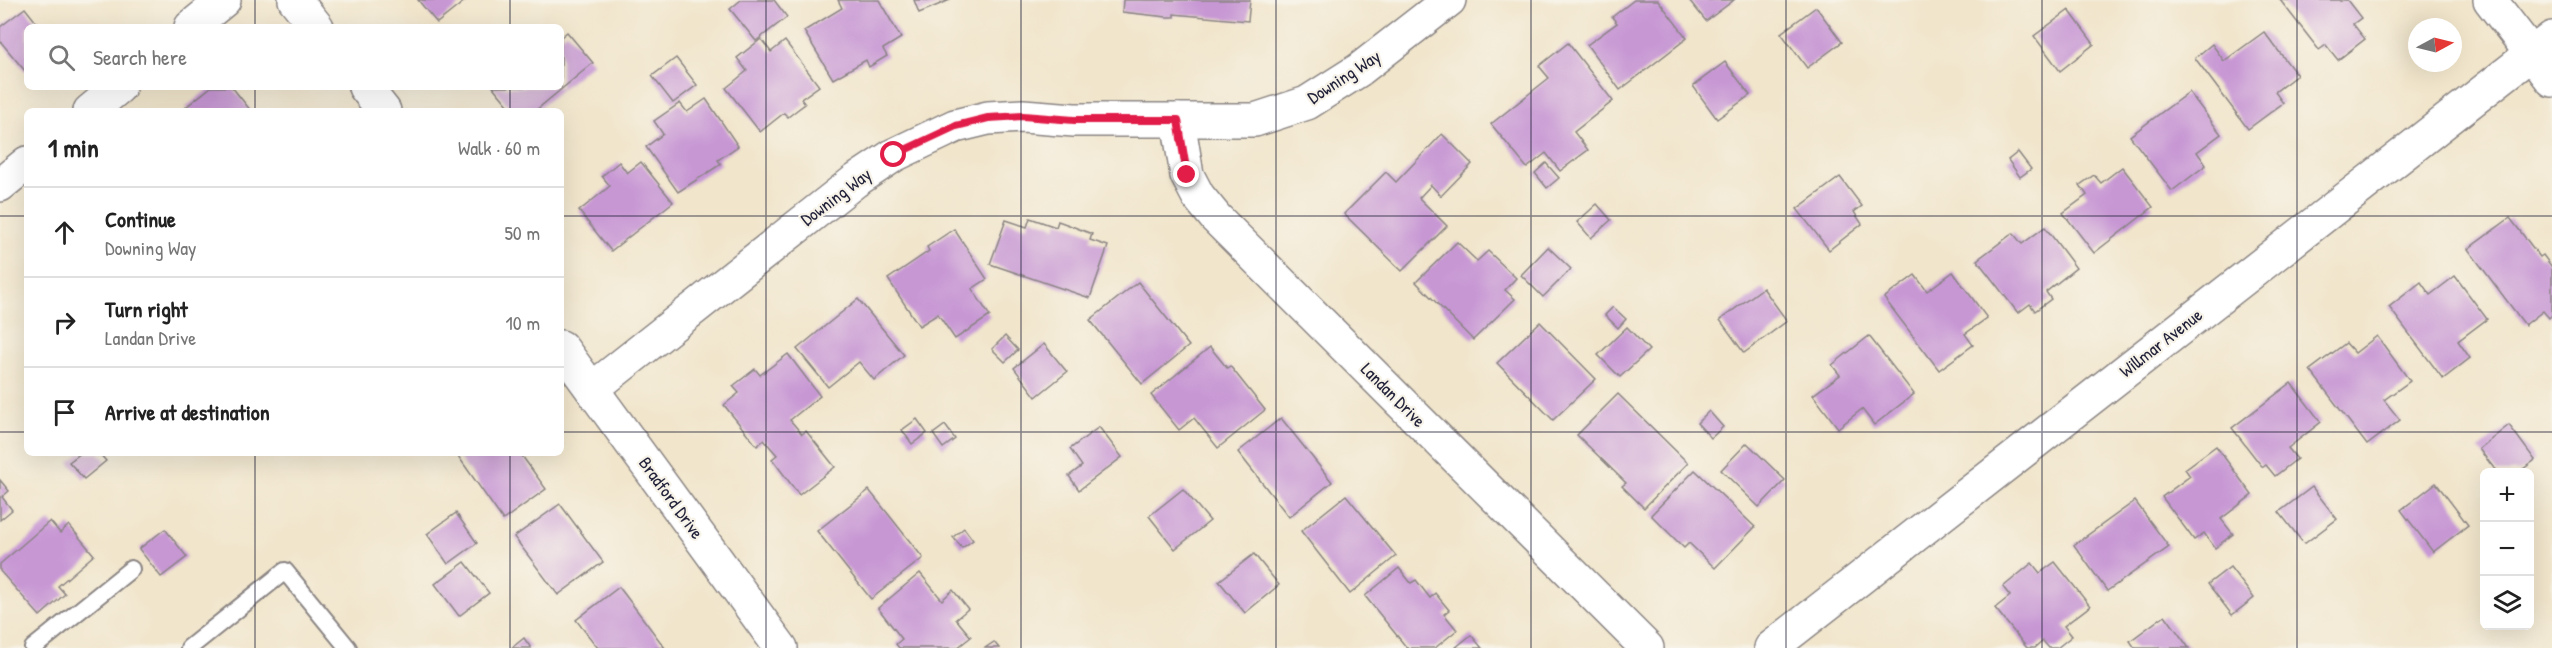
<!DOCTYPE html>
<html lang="en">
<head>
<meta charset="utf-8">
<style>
	body { margin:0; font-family:"Patrick Hand",sans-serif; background:#f2f2f2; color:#222 }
	.controls { position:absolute; right:18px; bottom:18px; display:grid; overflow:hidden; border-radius:9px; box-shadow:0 6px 24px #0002 }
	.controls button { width:54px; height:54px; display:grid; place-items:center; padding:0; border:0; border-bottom:2px solid #e0e0e0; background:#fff; color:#222; font:30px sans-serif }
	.compass { position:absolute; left:2408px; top:18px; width:54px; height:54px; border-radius:50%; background:#fff; box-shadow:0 6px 24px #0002; rotate:83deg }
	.stop { position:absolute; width:18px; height:18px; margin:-14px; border:4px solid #e11d48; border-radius:50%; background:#fff }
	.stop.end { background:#e11d48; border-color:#fff; box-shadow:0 2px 6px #0008 }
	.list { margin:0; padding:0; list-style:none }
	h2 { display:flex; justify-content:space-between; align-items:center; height:78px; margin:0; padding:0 24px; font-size:26px }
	h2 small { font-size:20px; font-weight:400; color:#767676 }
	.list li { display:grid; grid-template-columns:39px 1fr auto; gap:18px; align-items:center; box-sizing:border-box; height:90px; padding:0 24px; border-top:2px solid #e0e0e0 }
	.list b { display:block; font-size:22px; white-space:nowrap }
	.list p { margin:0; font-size:20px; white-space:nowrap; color:#767676 }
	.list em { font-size:20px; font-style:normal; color:#767676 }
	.icon { flex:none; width:33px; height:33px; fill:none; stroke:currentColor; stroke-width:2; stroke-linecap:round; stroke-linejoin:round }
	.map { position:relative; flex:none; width:2552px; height:648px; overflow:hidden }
	.search { position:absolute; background:#fff; box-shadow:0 6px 24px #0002; left:24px; top:24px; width:540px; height:66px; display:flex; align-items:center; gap:15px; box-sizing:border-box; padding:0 21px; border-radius:9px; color:#767676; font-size:22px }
	.panel { position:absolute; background:#fff; box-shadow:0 6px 24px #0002; left:24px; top:108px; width:540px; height:348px; border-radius:9px }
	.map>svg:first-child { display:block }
	.building { fill:#c797d4 }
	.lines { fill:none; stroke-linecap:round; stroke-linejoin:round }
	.lane-casing { stroke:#8a8483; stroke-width:20 }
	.street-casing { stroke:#8a8483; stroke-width:36 }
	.lane { stroke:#fff; stroke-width:16 }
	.street { stroke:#fff; stroke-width:33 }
	.route { stroke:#e11d48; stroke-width:8 }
	.grid { fill:none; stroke:#22223b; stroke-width:1.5; stroke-opacity:0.55 }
	.labels { text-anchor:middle; stroke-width:4.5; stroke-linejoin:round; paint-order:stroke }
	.street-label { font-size:18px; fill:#22223b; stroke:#f7f3e8 }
</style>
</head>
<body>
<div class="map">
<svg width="2552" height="648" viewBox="0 0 2552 648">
	<rect width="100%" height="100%" fill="#f7f3e8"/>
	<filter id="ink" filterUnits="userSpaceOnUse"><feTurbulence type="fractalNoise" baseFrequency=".0167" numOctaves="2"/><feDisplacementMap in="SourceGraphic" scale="12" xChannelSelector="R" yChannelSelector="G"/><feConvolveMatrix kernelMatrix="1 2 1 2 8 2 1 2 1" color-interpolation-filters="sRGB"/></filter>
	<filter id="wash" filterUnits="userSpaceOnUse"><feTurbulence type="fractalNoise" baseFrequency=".008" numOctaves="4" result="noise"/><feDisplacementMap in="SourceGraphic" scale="24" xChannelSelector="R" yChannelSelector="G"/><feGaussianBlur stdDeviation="1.35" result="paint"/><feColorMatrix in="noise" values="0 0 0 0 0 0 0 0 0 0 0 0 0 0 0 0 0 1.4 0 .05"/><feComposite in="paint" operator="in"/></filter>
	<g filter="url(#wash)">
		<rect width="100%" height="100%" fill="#f1e5cb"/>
		<g id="blocks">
			<!-- building -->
			<g class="building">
				<polygon points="418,0 466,0 437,23"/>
				<polygon points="741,0 774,0 787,17 756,41 730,9"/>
				<polygon points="838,0 879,0 901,38 883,49 887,56 869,67 866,60 833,79 804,31 842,8"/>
				<polygon points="914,0 950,0 919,13"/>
				<polygon points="1123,0 1250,0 1248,21 1174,14 1174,17 1167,17 1122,12"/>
				<polygon points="1634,0 1658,0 1687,38 1620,90 1587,45 1617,23 1612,17"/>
				<polygon points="1689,0 1734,0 1706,21"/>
				<polygon points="2280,0 2347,0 2361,18 2353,24 2365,39 2338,60 2326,45 2319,50"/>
				<polygon points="1816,7 1842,42 1807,68 1781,33"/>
				<polygon points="25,8 40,27 27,27 27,69 25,71 0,41 0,27"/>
				<polygon points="2069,10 2094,44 2060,71 2034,36"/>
				<polygon points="567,32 593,63 535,111 513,111 493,87 561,87 561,37"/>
				<polygon points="2264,32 2297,75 2275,92 2283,103 2248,129 2195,58 2212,44 2224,61"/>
				<polygon points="761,39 771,52 785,41 819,86 801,99 805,104 797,110 788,117 784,113 760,132 726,88 747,71 737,58"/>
				<polygon points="1568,43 1613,101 1574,132 1588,150 1560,171 1546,153 1527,168 1491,124 1549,78 1539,66"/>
				<polygon points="676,58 697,85 673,103 652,76"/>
				<polygon points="1725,62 1750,95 1717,119 1693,86"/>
				<polygon points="211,87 232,87 251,111 189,111 186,107"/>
				<polygon points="2189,92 2221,134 2197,152 2206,165 2172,191 2130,136"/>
				<polygon points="706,99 738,146 718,160 721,164 678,192 646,147 663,134 654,121 680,103 687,112"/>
				<polygon points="1442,134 1472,164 1441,196 1431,185 1419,198 1447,226 1402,271 1344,214 1386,172 1396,182"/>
				<polygon points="2018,152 2031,169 2020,177 2008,160"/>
				<polygon points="619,162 627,173 641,162 673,202 611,251 579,211 610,186 602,176"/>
				<polygon points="1546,163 1559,178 1547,188 1535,173"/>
				<polygon points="2122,167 2153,207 2094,253 2063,213 2087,195 2080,185 2094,175 2101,183"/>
				<polygon points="1840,177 1862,206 1854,212 1862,224 1829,250 1797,209"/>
				<polygon points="1597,204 1611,220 1591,238 1577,222"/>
				<polygon points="1030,218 1056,227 1058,221 1069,225 1092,234 1090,240 1108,246 1090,298 990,264 1006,220 1027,227"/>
				<polygon points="2510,218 2540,257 2543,255 2552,267 2552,315 2549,318 2543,311 2525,325 2468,249"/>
				<polygon points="2045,227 2076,268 2046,292 2051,299 2035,311 2030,304 2018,313 1977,260 2013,233 2022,244"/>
				<polygon points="954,229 987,279 972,289 990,316 955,339 938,314 919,326 888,279 929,251 927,247"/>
				<polygon points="1457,242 1477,261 1488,251 1516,278 1505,290 1515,299 1473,340 1416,282"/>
				<polygon points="1548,247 1571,269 1543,297 1521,275"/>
				<polygon points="1953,272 1987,318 1965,334 1973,345 1939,370 1884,298 1915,275 1927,291"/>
				<polygon points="2455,276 2487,319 2458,341 2470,358 2443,379 2389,307 2421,282 2430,295"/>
				<polygon points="1138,282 1189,346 1142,384 1090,320"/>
				<polygon points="1763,288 1787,321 1744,353 1720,320"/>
				<polygon points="858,299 904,355 874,380 859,362 828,387 797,349"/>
				<polygon points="1613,307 1626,319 1618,328 1605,315"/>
				<polygon points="1540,322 1596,379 1553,420 1497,363"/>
				<polygon points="1627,327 1649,350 1620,377 1598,355"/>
				<polygon points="1005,336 1018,350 1005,362 992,349"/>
				<polygon points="1869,336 1914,394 1874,425 1862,409 1838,428 1813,395 1840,375 1832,365"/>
				<polygon points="2377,336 2410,381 2384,400 2400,420 2367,445 2310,370 2346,343 2355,353"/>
				<polygon points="1044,344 1067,372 1036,397 1014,368"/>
				<polygon points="1210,347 1227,368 1230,366 1265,410 1218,448 1194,418 1179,430 1151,395"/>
				<polygon points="788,354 820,396 790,420 802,434 806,431 835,467 799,495 772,459 777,455 764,440 757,446 724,405 739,393 733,386 755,369 760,375"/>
				<polygon points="2291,383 2321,422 2288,448 2297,459 2275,476 2266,465 2263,467 2260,464 2232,428"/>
				<polygon points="1618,394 1688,463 1644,508 1622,486 1626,483 1577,435"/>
				<polygon points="1709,411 1723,427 1711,438 1697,423"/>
				<polygon points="1281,418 1332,482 1289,517 1238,452"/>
				<polygon points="917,419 927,433 912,444 902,430"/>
				<polygon points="945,425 955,439 943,448 933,434"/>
				<polygon points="2509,425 2535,460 2519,472 2497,472 2479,449"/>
				<polygon points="1099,427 1122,457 1079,490 1069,476 1082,466 1070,449"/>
				<polygon points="1747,443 1785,480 1759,507 1721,470"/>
				<polygon points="2216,446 2252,495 2221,519 2233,534 2215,548 2204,533 2194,540 2162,497 2190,476 2185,469"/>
				<polygon points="81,453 99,453 106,461 84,479 69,462"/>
				<polygon points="462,453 520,453 546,489 503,520 458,456"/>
				<polygon points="1695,470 1755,527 1715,568 1689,543 1684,548 1651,515"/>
				<polygon points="0,480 9,491 2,497 12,510 0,520"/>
				<polygon points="2436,483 2468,525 2433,552 2401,510"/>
				<polygon points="2312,487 2337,519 2304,544 2279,512"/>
				<polygon points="1183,489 1210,521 1175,549 1149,516"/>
				<polygon points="869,490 923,558 871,599 817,531"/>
				<polygon points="1346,495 1396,556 1350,594 1301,531"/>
				<polygon points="2135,501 2169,547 2107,591 2074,545"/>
				<polygon points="560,504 603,562 558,595 514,537"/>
				<polygon points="456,513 477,543 448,564 427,534"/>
				<polygon points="50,521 60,533 69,525 94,555 58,586 65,594 40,616 0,571 0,564"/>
				<polygon points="964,528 973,540 962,548 953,537"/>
				<polygon points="165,529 187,557 161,577 139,549"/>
				<polygon points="1254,554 1279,585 1245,613 1219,581"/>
				<polygon points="465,562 489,593 459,616 435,584"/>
				<polygon points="2055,562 2090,606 2064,626 2072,636 2057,648 2049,648 2043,641 2035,648 2027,648 1995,608 2010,596 2003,587 2032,563 2040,573"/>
				<polygon points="2230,567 2254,598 2232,615 2208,584"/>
				<polygon points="1399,568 1411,583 1416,580 1430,598 1435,593 1449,610 1444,614 1457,630 1435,648 1407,648 1365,596"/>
				<polygon points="920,573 942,600 953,590 968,609 956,619 971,637 957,648 899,648 896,644 902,639 878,608"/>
				<polygon points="619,587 635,608 665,648 598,648 576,620"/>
				<polygon points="2165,615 2189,648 2135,648 2130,641"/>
				<polygon points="1471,635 1482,648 1455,648"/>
				<polygon points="524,638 531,648 511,648 514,646"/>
				<polygon points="994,642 999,648 985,648"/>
			</g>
		</g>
	</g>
	<g filter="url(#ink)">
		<use href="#blocks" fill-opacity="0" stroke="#8a8483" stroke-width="1.5"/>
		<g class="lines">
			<!-- lane casing -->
			<g class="lane-casing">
				<g id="lane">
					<polyline points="33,648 131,569"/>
					<polyline points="189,648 285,571 348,648"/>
				</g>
			</g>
			<!-- street casing -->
			<g class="street-casing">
				<g id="street">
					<polyline points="295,0 317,27"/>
					<polyline points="2490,0 2552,80"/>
					<polyline points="191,27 224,0"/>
					<polyline points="365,87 384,111"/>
					<polyline points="90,111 119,87"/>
					<polyline points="1178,120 1187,175 1198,196 1216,218 1647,648"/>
					<polyline points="0,185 27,163"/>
					<polyline points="561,347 781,648"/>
					<polyline points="592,389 855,181 894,155 955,126 988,118 1023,116 1074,120 1255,120 1307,103 1359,70 1449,0"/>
					<polyline points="1771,648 2552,38"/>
				</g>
			</g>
			<!-- lane -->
			<use href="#lane" class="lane"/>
			<!-- street -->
			<use href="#street" class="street"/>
		</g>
	</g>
	<g class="lines" filter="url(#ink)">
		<!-- route -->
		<polyline class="route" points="894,155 956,126 988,118 1023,116 1074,120 1178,120 1187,175"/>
	</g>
	<!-- grid -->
	<path class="grid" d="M 255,0 L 255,27M 510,0 L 510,27M 766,0 L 766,648M 1021,0 L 1021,648M 1276,0 L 1276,648M 1531,0 L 1531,648M 1786,0 L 1786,648M 2042,0 L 2042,648M 2297,0 L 2297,648M 255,87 L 255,111M 510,87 L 510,111M 0,216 L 27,216M 561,216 L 2552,216M 0,432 L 27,432M 561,432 L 2552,432M 255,453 L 255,648M 510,453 L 510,648"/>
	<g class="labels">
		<!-- street labels -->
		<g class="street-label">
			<text transform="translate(1344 77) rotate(-33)" y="6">Downing Way</text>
			<text transform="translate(836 197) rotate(-37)" y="6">Downing Way</text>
			<text transform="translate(2161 343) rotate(-38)" y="6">Willmar Avenue</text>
			<text transform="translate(1393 395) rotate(45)" y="6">Landan Drive</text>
			<text transform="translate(671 498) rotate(54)" y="6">Bradford Drive</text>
		</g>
	</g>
</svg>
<div class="controls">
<button>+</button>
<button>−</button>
<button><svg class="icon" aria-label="layers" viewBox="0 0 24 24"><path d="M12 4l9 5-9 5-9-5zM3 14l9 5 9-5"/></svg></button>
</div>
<svg class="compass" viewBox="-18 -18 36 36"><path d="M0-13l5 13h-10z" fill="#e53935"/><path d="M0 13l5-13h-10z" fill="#767676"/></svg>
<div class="stop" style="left:894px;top:155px"></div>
<div class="stop end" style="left:1187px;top:175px"></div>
<div class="search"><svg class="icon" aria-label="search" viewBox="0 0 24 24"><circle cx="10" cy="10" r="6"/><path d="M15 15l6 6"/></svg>Search here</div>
<section class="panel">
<h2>1 min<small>Walk · 60 m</small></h2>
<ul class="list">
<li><svg class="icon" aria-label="ahead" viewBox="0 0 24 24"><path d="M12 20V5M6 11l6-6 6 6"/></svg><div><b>Continue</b><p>Downing Way</p></div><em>50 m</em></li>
<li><svg class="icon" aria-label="right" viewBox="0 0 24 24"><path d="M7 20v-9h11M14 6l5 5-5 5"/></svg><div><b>Turn right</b><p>Landan Drive</p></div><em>10 m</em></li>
<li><svg class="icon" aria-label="arrive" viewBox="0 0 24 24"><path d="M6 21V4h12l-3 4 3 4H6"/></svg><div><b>Arrive at destination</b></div></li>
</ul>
</section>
</div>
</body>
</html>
